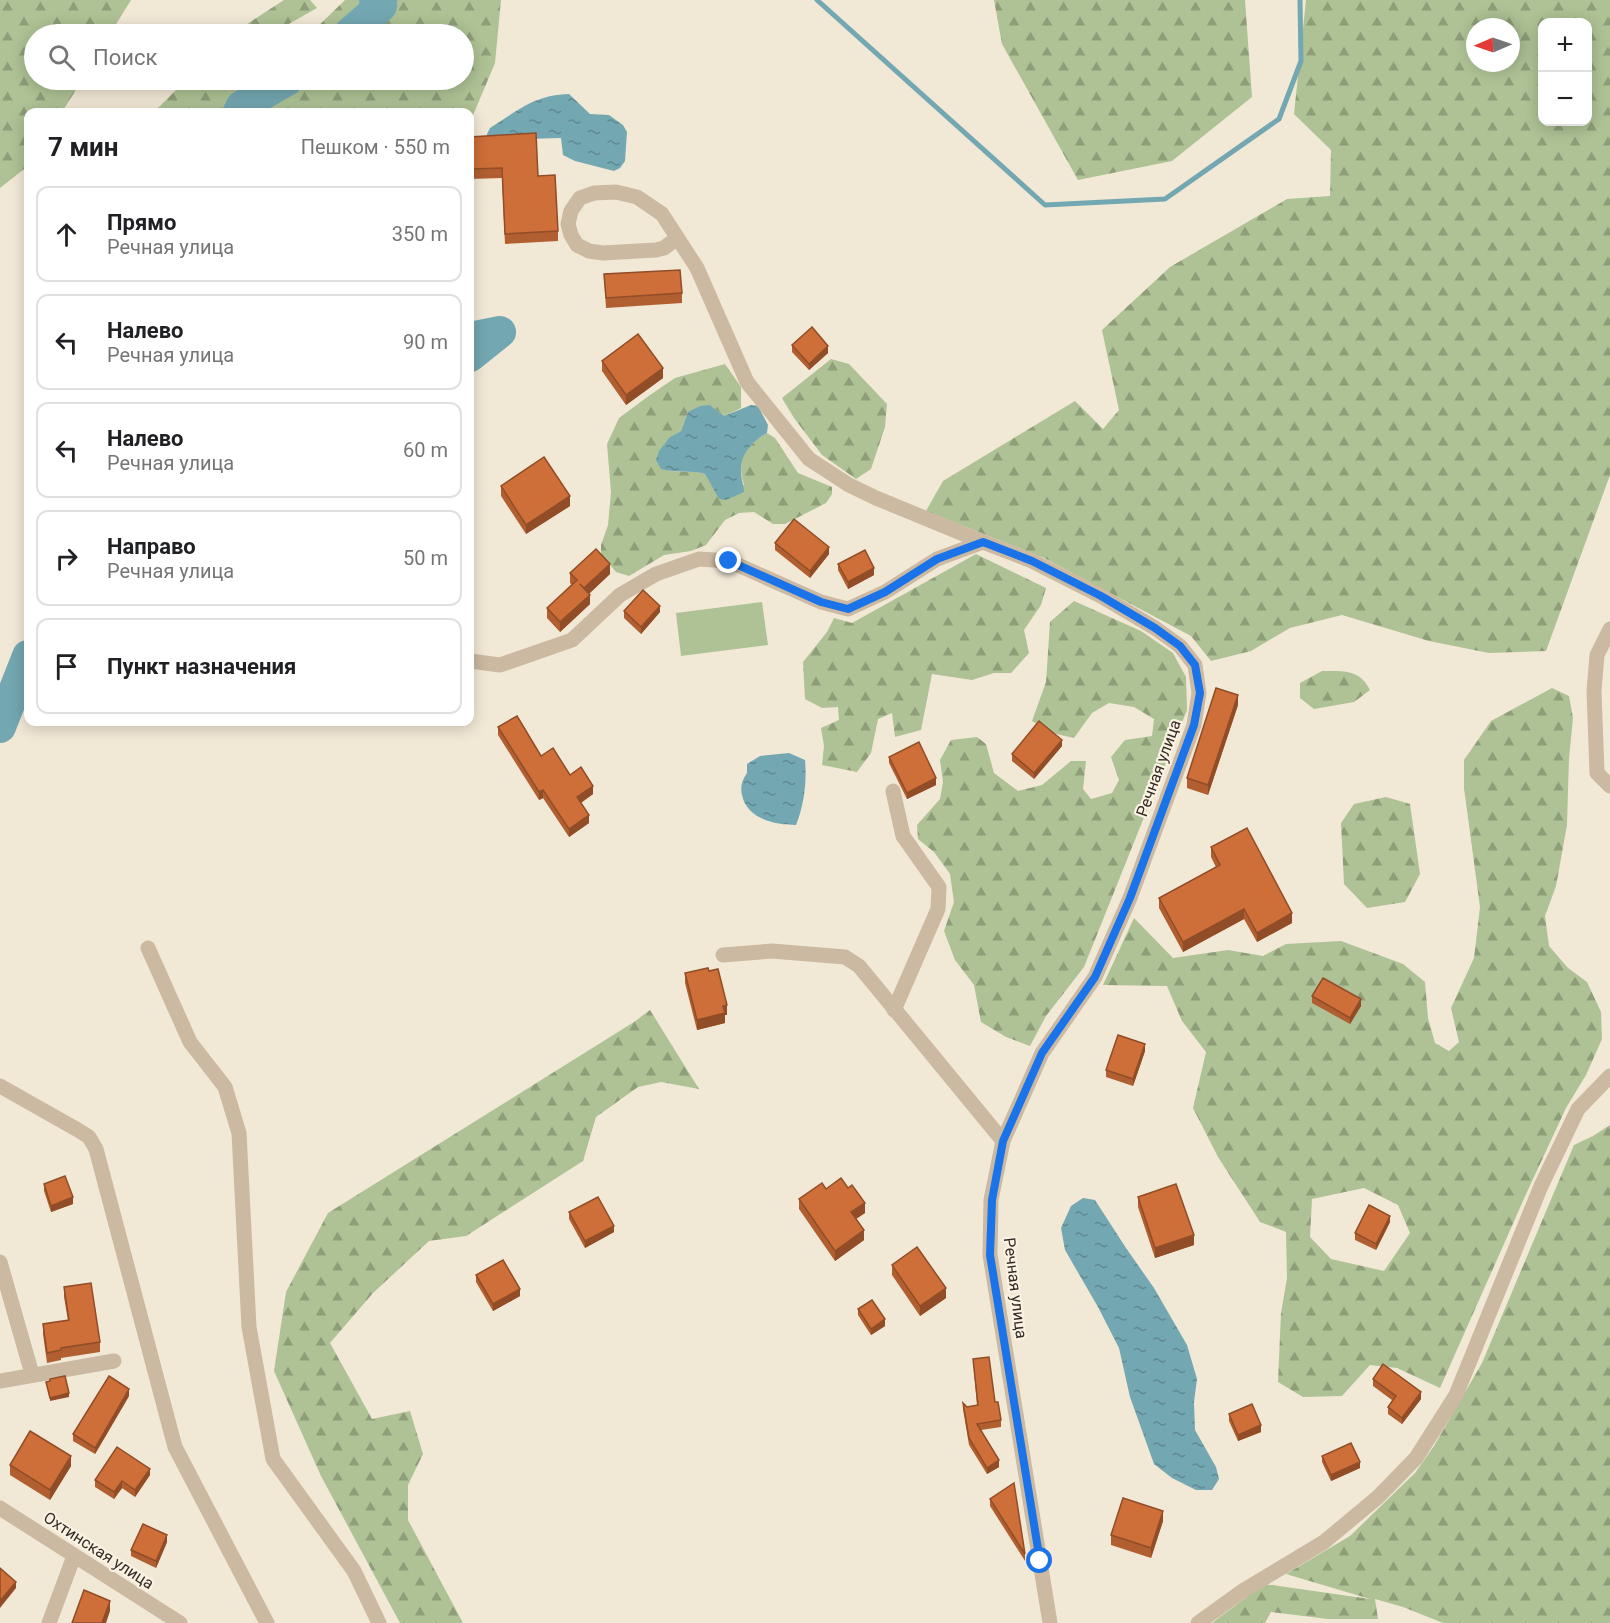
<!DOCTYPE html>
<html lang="ru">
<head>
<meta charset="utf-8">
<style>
	body { margin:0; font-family:Roboto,sans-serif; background:#f2f2f2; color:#202124 }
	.controls { position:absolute; right:18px; top:18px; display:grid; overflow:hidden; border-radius:12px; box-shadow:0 3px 15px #0003 }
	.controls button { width:54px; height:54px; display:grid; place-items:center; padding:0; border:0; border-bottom:2px solid #e0e0e0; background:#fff; color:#202124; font:30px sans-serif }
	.compass { position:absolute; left:1466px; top:18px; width:54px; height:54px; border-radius:50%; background:#fff; box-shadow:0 3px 15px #0003; rotate:268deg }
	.stop { position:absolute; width:18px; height:18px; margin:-14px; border:4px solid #1a73e8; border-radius:50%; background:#fff }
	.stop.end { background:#1a73e8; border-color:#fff; box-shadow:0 2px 6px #0008 }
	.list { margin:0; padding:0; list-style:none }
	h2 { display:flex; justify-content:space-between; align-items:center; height:78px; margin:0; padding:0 24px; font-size:26px }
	h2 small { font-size:20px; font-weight:400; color:#757577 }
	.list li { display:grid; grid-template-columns:39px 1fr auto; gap:18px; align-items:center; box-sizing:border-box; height:96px; margin:0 12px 12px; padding:0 12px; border:2px solid #e0e0e0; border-radius:12px }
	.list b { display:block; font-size:22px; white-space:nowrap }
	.list p { margin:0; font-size:20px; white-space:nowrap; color:#757577 }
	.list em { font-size:20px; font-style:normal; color:#757577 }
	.icon { flex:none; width:33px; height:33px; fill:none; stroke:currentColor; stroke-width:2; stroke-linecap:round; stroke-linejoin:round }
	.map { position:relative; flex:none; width:1610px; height:1623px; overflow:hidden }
	.search { position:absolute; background:#fff; box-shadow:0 3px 15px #0003; left:24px; top:24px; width:450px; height:66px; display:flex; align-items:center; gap:15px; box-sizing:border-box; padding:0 21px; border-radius:33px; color:#757577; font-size:22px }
	.panel { position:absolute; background:#fff; box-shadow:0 3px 15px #0003; left:24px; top:108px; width:450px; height:618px; border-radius:12px }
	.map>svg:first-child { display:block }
	.green { fill:#aec295 }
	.forest { fill:url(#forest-firs); fill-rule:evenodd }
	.water { fill:url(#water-ripples) }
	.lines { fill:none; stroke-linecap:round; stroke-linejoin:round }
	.stream { stroke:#73a7b1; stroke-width:5 }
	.river { stroke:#73a7b1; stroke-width:32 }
	.minor { stroke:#cbb9a1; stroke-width:15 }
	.wall { fill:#b15f30 }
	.shaded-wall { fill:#904d27 }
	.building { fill:#ce6e38; stroke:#904d27; stroke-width:1.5 }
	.route { stroke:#1a73e8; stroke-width:8 }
	.labels { text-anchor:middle; stroke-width:4.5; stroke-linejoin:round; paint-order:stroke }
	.street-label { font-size:16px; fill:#352b25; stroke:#faf2e2 }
</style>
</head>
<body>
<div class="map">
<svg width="1610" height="1623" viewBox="0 0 1610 1623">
	<defs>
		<pattern id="forest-firs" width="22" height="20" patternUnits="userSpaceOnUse" patternTransform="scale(1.5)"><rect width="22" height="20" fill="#aec295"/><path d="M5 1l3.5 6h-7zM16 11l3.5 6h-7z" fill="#8e9e79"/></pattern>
		<pattern id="water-ripples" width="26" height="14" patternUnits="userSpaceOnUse" patternTransform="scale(1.5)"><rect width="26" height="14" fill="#73a7b1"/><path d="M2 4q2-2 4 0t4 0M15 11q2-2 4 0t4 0" fill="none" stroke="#5f8890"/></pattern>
	</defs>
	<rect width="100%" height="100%" fill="#f2e8d6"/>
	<!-- green -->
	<polygon class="green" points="762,602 768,645 681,656 676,613"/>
	<!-- forest -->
	<g class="forest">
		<polygon points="0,0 131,0 110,34 34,34 34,80 82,80 62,112 28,112 28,166 0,188"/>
		<polygon points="284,0 310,0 317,8 271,34 232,34"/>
		<polygon points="345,0 501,0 495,63 471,120 470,112 154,112 186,80 464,80 464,34 310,34"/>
		<polygon points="994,0 1245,0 1252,97 1172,161 1078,180 1002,44"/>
		<path d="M 1306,0 L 1610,0 L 1610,475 L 1546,651 L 1489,653 L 1429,641 L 1342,615 L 1290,628 L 1251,651 L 1211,661 L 1191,636 L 1044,558 L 926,511 L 943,481 L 1075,401 L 1103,429 L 1119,410 L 1102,330 L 1170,267 L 1287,199 L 1330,196 L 1331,150 L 1294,114 ZM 1542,22 L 1588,22 L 1588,122 L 1542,122 ZM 1475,27 L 1511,27 L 1511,63 L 1475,63 Z"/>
		<polygon points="831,359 849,364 887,404 885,427 871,469 856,479 822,455 794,418 782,398"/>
		<path d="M 725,364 L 741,387 L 741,408 L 724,416 L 710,405 L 688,412 L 681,431 L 670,437 L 669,471 L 696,472 L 705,474 L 719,498 L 744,485 C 736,460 745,446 767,433 L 775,438 L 798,473 L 832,487 L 832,494 L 826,503 L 785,524 L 773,524 L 754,512 L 739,513 L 725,520 L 706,545 L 691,551 L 664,555 L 629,576 L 616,572 L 601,554 L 601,545 L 608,525 L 611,492 L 607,444 L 619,418 L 650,395 L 675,378 Z"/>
		<polygon points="976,554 1046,588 1041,605 1024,630 1029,653 1011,673 994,673 972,680 932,674 921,730 895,737 892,713 878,719 871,753 857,772 822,765 824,746 821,728 839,720 838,707 822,708 805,699 803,662 827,632 834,618 852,623"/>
		<polygon points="1074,601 1141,631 1173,653 1186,677 1187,710 1084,967 1046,1016 1030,1046 1006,1037 981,1022 974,985 955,960 944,931 954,902 950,874 934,852 918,839 917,825 940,799 943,782 940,760 951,740 977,737 986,744 994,773 1018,791 1042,785 1071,761 1086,761 1083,789 1091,799 1112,793 1119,780 1111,757 1125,740 1152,736 1154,719 1134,707 1109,703 1092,713 1074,738 1052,733 1032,721 1046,682 1050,622"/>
		<path d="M 1322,671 C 1343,671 1360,669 1370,690 L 1354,702 L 1314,709 L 1300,698 L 1300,683 Z"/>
		<path d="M 1552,688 L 1569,696 L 1573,718 L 1569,758 L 1567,825 L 1556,886 L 1545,916 L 1549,946 L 1568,968 L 1587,982 L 1601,1012 L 1602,1039 L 1586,1075 L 1566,1108 L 1527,1192 L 1440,1388 L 1397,1368 L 1370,1365 L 1342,1396 L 1303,1397 L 1278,1382 L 1281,1313 L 1287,1278 L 1286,1232 L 1260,1222 L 1218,1157 L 1193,1108 L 1206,1052 L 1182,1021 L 1167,986 L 1103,985 L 1134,918 L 1173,958 L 1228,950 L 1263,956 L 1286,944 L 1341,941 L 1403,964 L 1425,982 L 1428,1018 L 1435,1043 L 1449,1051 L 1459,1042 L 1451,1008 L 1474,958 L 1480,907 L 1464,788 L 1464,760 L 1491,721 ZM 1364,1188 L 1398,1205 L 1410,1233 L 1384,1271 L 1331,1259 L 1310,1237 L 1312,1199 Z"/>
		<polygon points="1386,797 1410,804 1420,874 1405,902 1367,908 1344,884 1341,823 1354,804"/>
		<polygon points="650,1010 699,1089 661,1082 638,1087 596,1117 583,1161 466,1236 429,1241 373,1293 330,1343 372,1419 410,1411 423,1454 408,1485 408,1520 463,1623 400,1623 321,1476 274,1371 286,1292 328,1213 634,1022"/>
		<polygon points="1610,1125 1610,1623 1443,1623 1403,1607 1375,1599 1378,1619 1328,1619 1271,1612 1265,1623 1212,1623 1264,1584 1370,1599 1286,1574 1350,1536 1415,1473 1434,1446 1482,1363 1574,1145 1593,1136"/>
	</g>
	<!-- water -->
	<g class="water">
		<path d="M 569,94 L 590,114 L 609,115 L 623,125 L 627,132 L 625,161 L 620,168 L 614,171 L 575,161 L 563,155 L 561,138 L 488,140 L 487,134 L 490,128 C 519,110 534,95 569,94 Z"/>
		<path d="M 710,405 L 724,416 L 751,405 L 758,406 L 768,425 L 767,433 C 752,442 740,454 741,473 C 741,479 744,486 744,492 L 726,500 L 719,499 L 705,474 C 691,470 676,473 661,469 L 656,460 L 659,451 L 670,437 L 681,431 L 688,412 L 700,406 Z"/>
		<path d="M 789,753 L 805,760 C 807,782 804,805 796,825 C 775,825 747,819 742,795 C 740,787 742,780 747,773 L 747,764 L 760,756 Z"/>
		<polygon points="1083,1198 1095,1200 1126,1248 1154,1288 1187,1345 1197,1379 1194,1402 1195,1430 1216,1467 1219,1479 1212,1490 1196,1490 1172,1478 1154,1464 1130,1397 1119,1348 1098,1307 1065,1250 1061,1228 1071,1206"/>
	</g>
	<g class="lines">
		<!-- stream -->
		<g class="stream">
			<polyline points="817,0 1045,205 1165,199 1279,119 1301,61 1300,0"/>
			<polyline points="381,6 395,0"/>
		</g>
		<!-- river -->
		<g class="river">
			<polyline points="349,34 381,6 375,0"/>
			<polyline points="239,112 242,106 287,80"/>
			<polyline points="470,338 500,332 470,356"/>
			<polyline points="0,727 28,656"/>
		</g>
		<!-- minor -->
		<g class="minor">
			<polyline points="677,238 664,248 656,250 603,253 589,251 577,245 571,235 568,224 571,211 580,198 594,193 616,192 637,197 662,214 697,268 747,382 809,459 849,485 876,498 983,542"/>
			<polyline points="1610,629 1597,655 1594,691 1597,773 1610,786"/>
			<polyline points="470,661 500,665 572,640 620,595 656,574 699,559 729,561 821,602 848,609 885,592 937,559 983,542 1032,561 1101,596 1155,628 1180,646 1195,665 1199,693 1194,725 1130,898 1095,977 1042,1053 1003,1141 991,1200 990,1255 1050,1623"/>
			<polyline points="893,791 903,836 939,887 938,909 894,1010"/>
			<polyline points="148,948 190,1042 225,1087 239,1133 249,1327 273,1459 354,1571 379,1623"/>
			<polyline points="723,955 772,951 845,957 859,966 1003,1141"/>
			<polyline points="0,1086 78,1130 89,1137 96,1149 175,1447 267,1623"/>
			<polyline points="0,1262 32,1374"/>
			<polyline points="0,1381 114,1361"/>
			<polyline points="0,1508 180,1623"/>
			<polyline points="49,1623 74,1556"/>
			<polyline points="1198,1623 1241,1592 1324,1542 1378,1497 1416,1458 1456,1395 1541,1186 1578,1109 1610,1076"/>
		</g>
	</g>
	<!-- wall -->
	<g class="wall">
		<polygon points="470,137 538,176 558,231 558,241 505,244 502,178 470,179"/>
		<polygon points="604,274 682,293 682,303 606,308"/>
		<polygon points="792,345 828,353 809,370 792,352"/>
		<polygon points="602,361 663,378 626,405 602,371"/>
		<polygon points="501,486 570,506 526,534 501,496"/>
		<polygon points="775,543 829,554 810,578 775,550"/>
		<polygon points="838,564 874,575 848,589 838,570"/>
		<polygon points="570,573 610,574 589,594 590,604 560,632 547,618 547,608 572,585 570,583"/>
		<polygon points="624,611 660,612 641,634 624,618"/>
		<polygon points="1238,705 1208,795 1187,788 1187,778"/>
		<polygon points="498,727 570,775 593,794 581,803 589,823 569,837 543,798 539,800 498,735"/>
		<polygon points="1062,746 1034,779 1012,761 1012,754"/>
		<polygon points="889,757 936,785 907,799 889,763"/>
		<polygon points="1211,847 1292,923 1257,942 1244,919 1183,952 1159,908 1159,898 1216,867 1211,857"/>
		<polygon points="709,971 727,1015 725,1015 725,1023 697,1030 685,983 685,973"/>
		<polygon points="1312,996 1361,1006 1350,1024 1312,1003"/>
		<polygon points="1145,1051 1133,1086 1106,1077 1106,1070"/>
		<polygon points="44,1184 73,1204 51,1212 44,1191"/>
		<polygon points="826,1189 865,1213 856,1219 864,1240 835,1261 799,1209 799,1199"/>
		<polygon points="1138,1197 1194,1245 1155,1258 1138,1207"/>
		<polygon points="569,1212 614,1232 585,1248 569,1219"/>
		<polygon points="1390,1222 1376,1250 1355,1240 1355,1233"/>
		<polygon points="892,1265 946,1298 920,1316 892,1275"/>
		<polygon points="476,1275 520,1296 493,1311 476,1282"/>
		<polygon points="64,1287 100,1342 100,1352 61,1358 61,1360 47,1363 43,1334 43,1324 68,1321 64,1297"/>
		<polygon points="858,1309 885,1326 871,1335 858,1315"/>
		<polygon points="973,1359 995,1402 1001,1420 1001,1427 981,1430 999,1467 987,1474 969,1445 963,1409 963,1403 967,1407 977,1406"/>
		<polygon points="1373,1379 1421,1399 1402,1424 1388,1414 1388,1407 1392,1400 1373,1386"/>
		<polygon points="129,1396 95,1454 73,1441 73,1434"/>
		<polygon points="1229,1414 1261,1432 1238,1441 1229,1421"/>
		<polygon points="1322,1456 1360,1468 1331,1481 1322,1462"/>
		<polygon points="10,1465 71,1466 50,1500 10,1475"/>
		<polygon points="150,1475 135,1497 122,1488 114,1499 95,1487 95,1480"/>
		<polygon points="990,1499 1025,1554 1025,1561 990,1506"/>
		<polygon points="1163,1521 1151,1558 1111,1545 1111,1535"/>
		<polygon points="167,1542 156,1568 131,1556 131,1550"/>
	</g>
	<!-- shaded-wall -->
	<g class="shaded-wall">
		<polygon points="828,346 828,353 809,370 809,364"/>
		<polygon points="663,368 663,378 626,405 626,395"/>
		<polygon points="570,496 570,506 526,534 526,525"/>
		<polygon points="829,547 829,554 810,578 810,571"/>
		<polygon points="610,564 610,574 584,598 584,588"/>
		<polygon points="874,568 874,575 848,589 848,582"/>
		<polygon points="590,595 590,604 560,632 560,622"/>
		<polygon points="660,606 660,612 641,634 641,627"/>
		<polygon points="473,693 473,700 470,702 470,696"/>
		<polygon points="1238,695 1238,705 1208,795 1208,785"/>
		<polygon points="1062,740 1062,746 1034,779 1034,773"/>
		<polygon points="936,778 936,785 907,799 907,793"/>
		<polygon points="593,786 593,794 577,805 577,797"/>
		<polygon points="543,790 543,798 539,800 539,792"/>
		<polygon points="589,815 589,823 569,837 569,829"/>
		<polygon points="1244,909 1244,919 1183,952 1183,942"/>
		<polygon points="1292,913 1292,923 1257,942 1257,933"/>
		<polygon points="1361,999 1361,1006 1350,1024 1350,1018"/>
		<polygon points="727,1005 727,1015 725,1015 725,1023 697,1030 697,1020 723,1006"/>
		<polygon points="1145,1044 1145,1051 1133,1086 1133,1079"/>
		<polygon points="73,1197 73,1204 51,1212 51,1206"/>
		<polygon points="865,1203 865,1213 851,1222 851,1212"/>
		<polygon points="1390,1216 1390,1222 1376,1250 1376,1244"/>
		<polygon points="614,1226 614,1232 585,1248 585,1241"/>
		<polygon points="864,1230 864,1240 835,1261 835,1251"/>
		<polygon points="1194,1235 1194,1245 1155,1258 1155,1248"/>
		<polygon points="946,1288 946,1298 920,1316 920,1306"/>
		<polygon points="520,1289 520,1296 493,1311 493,1304"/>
		<polygon points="885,1319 885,1326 871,1335 871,1329"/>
		<polygon points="129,1389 129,1396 95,1454 95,1448"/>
		<polygon points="1421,1392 1421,1399 1402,1424 1402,1418"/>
		<polygon points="69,1393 69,1397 50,1401 50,1398"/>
		<polygon points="1261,1425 1261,1432 1238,1441 1238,1435"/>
		<polygon points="71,1456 71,1466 50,1500 50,1490"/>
		<polygon points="999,1460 999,1467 987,1474 987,1468"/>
		<polygon points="1360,1462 1360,1468 1331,1481 1331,1475"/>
		<polygon points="150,1469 150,1475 135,1497 135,1490"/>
		<polygon points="122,1481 122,1488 114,1499 114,1492"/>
		<polygon points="1163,1511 1163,1521 1151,1558 1151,1548"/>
		<polygon points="167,1535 167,1542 156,1568 156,1561"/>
		<polygon points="16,1582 16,1588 0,1608 0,1601"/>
		<polygon points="110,1601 110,1611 106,1623 102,1623"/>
	</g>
	<!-- building -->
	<g class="building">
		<polygon points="536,133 538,176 555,175 558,231 505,234 502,168 470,169 470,137"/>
		<polygon points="680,270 682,293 606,298 604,274"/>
		<polygon points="812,327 828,346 809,364 792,345"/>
		<polygon points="638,334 663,368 626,395 602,361"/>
		<polygon points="544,457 570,496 526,525 501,486"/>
		<polygon points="794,519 829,547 810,571 775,543"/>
		<polygon points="596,549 610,564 584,588 580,584 590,595 560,622 547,608 577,580 570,573"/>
		<polygon points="865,550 874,568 848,582 838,564"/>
		<polygon points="643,590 660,606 641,627 624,611"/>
		<polygon points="470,688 473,693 470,696"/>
		<polygon points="1216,688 1238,695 1208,785 1187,778"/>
		<polygon points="517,716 541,756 553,748 570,775 581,767 593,786 577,797 589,815 569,829 543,790 539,792 498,727"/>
		<polygon points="1039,721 1062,740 1034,773 1012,754"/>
		<polygon points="919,742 936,778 907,793 889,757"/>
		<polygon points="1247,828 1292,913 1257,933 1244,909 1183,942 1159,898 1220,865 1211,847"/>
		<polygon points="708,968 709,971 718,969 727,1005 723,1006 725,1013 697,1020 685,973"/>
		<polygon points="1323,978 1361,999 1350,1018 1312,996"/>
		<polygon points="1118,1035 1145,1044 1133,1079 1106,1070"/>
		<polygon points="65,1176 73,1197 51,1206 44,1184"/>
		<polygon points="841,1178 848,1188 852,1185 865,1203 851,1212 864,1230 835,1251 799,1199 822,1183 826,1189"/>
		<polygon points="1176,1184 1194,1235 1155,1248 1138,1197"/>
		<polygon points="598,1197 614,1226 585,1241 569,1212"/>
		<polygon points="1369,1205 1390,1216 1376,1244 1355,1233"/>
		<polygon points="917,1247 946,1288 920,1306 892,1265"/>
		<polygon points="503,1260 520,1289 493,1304 476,1275"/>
		<polygon points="91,1283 100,1342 61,1348 61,1350 47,1353 43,1324 69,1320 64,1287"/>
		<polygon points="872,1300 885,1319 871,1329 858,1309"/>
		<polygon points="989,1357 995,1402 998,1402 1001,1420 977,1424 999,1460 987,1468 969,1438 963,1403 967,1407 978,1405 973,1359"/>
		<polygon points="1383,1364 1421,1392 1402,1418 1388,1407 1396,1396 1373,1379"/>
		<polygon points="65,1376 69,1393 50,1398 46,1382 50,1381 50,1379"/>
		<polygon points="109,1376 129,1389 95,1448 73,1434"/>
		<polygon points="1252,1404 1261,1425 1238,1435 1229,1414"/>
		<polygon points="30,1431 71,1456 50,1490 10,1465"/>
		<polygon points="1351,1443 1360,1462 1331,1475 1322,1456"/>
		<polygon points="117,1447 150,1469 135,1490 122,1481 114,1492 95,1480"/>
		<polygon points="1014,1483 1025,1554 990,1499"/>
		<polygon points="1123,1498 1163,1511 1151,1548 1111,1535"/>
		<polygon points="143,1524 167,1535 156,1561 131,1550"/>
		<polygon points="0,1568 16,1582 0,1601"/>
		<polygon points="84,1590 110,1601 102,1623 72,1623"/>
	</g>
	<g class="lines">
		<!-- route -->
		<polyline class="route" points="729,561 821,602 848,609 885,592 937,559 983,542 1032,561 1101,596 1155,628 1180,646 1195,665 1200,693 1194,725 1130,898 1095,977 1042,1053 1003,1141 992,1200 990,1255 1040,1561"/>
	</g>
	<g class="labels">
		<!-- street labels -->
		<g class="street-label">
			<text transform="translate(1158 768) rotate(-70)" y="6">Речная улица</text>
			<text transform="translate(1016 1288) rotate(83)" y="6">Речная улица</text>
			<text transform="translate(99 1550) rotate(33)" y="6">Охтинская улица</text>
		</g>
	</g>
</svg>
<div class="controls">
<button>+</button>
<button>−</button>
</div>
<svg class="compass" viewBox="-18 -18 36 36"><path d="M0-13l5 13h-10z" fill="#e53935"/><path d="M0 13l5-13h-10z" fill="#757577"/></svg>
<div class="stop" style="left:1040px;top:1561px"></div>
<div class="stop end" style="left:729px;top:561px"></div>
<div class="search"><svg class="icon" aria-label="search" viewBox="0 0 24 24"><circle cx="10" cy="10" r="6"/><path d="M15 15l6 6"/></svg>Поиск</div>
<section class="panel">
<h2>7 мин<small>Пешком · 550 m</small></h2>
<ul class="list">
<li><svg class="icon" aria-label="ahead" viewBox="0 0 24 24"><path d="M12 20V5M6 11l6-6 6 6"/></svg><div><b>Прямо</b><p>Речная улица</p></div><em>350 m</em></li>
<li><svg class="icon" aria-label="left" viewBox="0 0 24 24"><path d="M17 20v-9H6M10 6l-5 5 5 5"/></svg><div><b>Налево</b><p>Речная улица</p></div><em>90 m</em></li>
<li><svg class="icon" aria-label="left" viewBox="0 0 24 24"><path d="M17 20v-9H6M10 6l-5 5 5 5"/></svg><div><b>Налево</b><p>Речная улица</p></div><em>60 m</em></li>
<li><svg class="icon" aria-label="right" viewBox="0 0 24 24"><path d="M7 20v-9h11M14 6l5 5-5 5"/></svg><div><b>Направо</b><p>Речная улица</p></div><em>50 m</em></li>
<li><svg class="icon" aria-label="arrive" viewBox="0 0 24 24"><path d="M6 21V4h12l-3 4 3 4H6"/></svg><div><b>Пункт назначения</b></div></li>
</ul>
</section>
</div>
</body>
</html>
